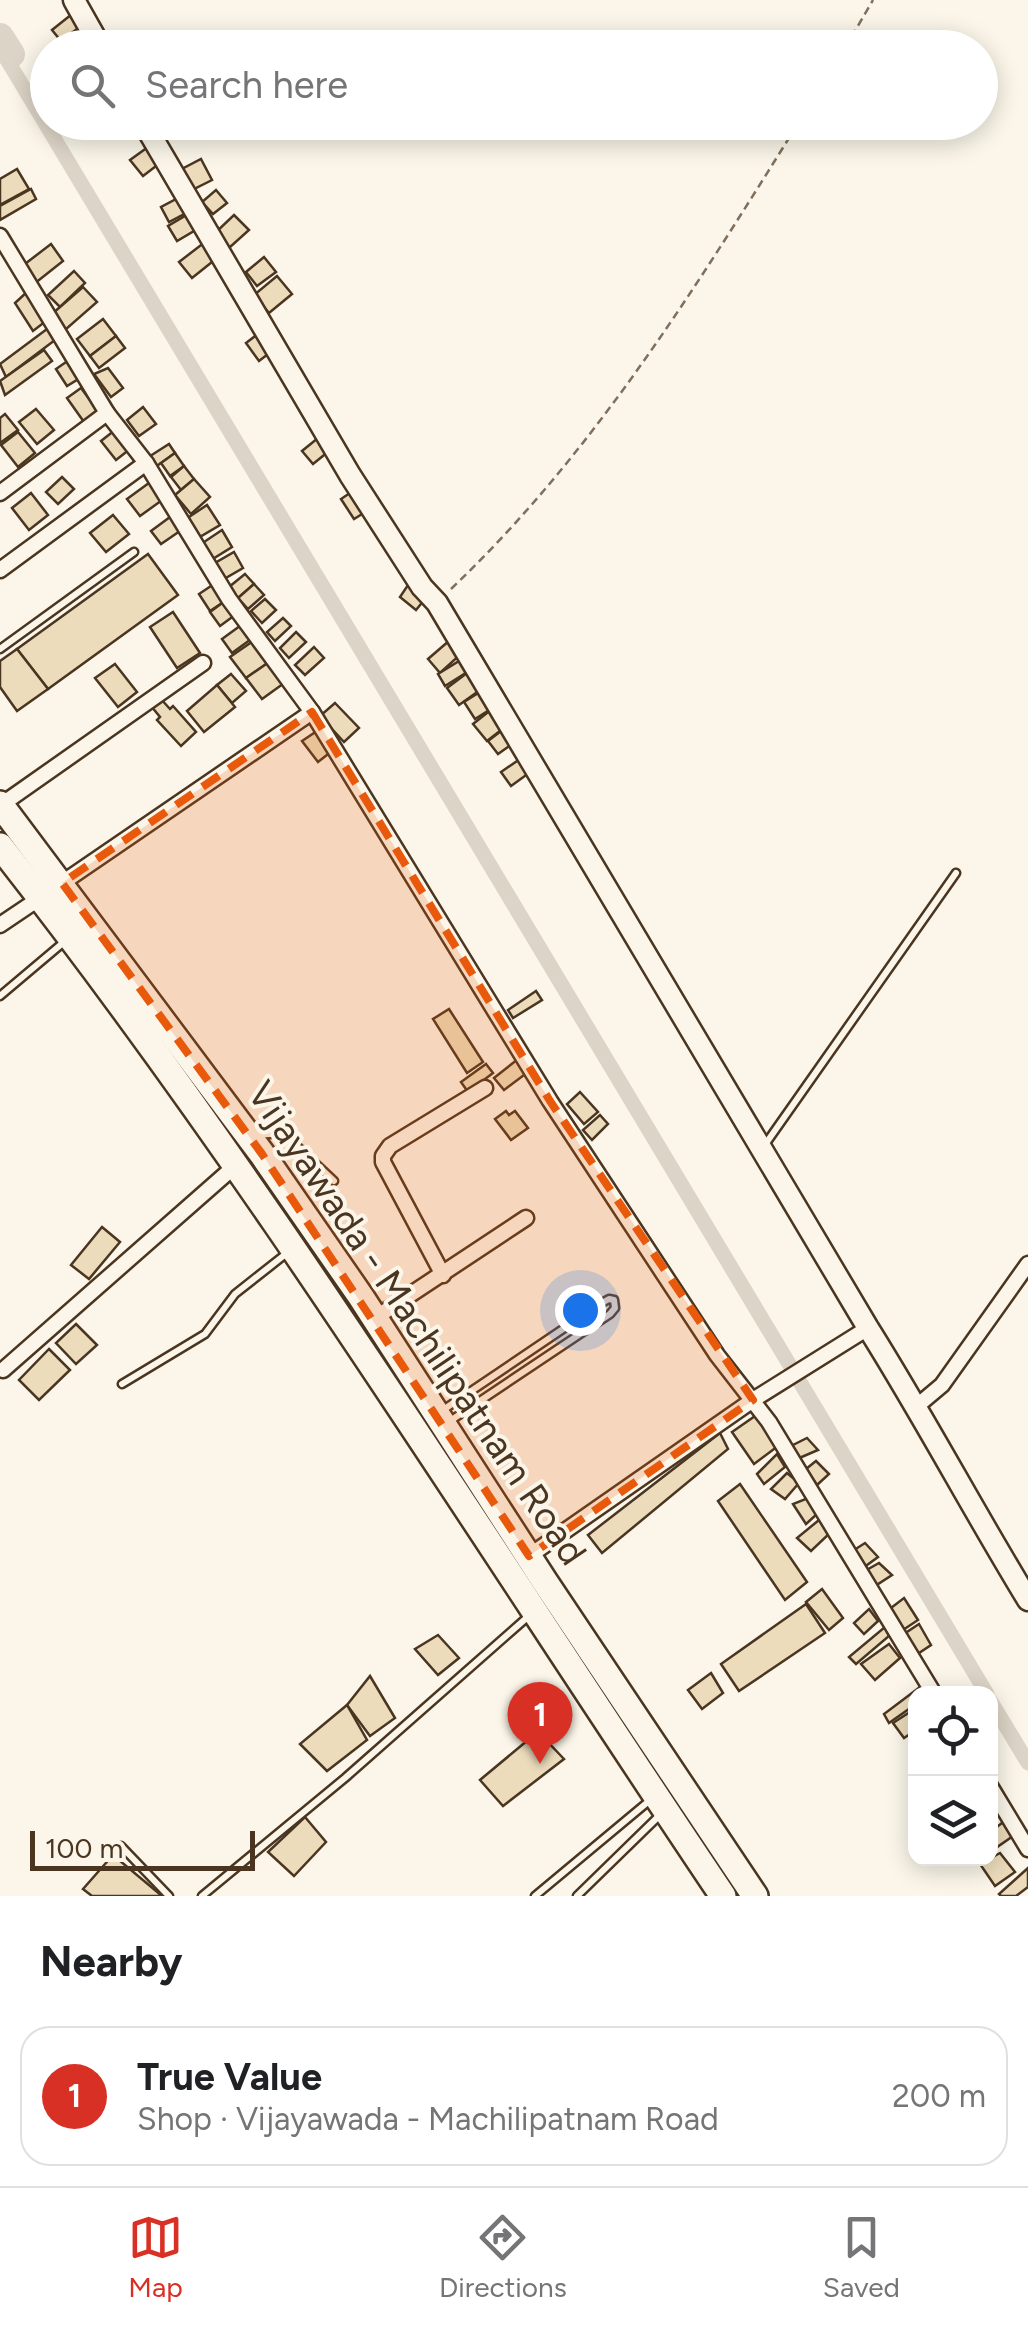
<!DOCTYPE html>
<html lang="en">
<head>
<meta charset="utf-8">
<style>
	body { margin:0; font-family:Figtree,sans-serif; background:#f2f2f2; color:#202124 }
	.controls { position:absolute; right:30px; bottom:30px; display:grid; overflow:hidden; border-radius:20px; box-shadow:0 5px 25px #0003 }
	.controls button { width:90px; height:90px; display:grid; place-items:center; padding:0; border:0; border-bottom:2px solid #e0e0e0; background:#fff; color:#202124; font:50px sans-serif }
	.scale { position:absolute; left:30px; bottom:25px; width:225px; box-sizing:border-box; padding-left:10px; border:5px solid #4a3520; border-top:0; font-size:28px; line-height:35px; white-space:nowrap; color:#4a3520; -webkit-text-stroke:8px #fbf6e9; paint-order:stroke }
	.you { position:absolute; left:580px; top:1310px; width:35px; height:35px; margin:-25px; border:8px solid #fff; border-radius:50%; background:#1a73e8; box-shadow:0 0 0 15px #1a73e833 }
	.badge { display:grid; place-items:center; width:65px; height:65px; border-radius:50%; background:#d93025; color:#fff; font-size:32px; font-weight:700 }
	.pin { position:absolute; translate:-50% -82px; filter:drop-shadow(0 2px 5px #0008) }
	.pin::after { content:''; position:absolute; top:52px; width:35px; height:30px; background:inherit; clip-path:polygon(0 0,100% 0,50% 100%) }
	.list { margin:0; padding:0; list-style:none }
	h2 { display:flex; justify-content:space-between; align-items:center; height:130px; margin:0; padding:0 40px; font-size:42px }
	h2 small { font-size:32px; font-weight:400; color:#757577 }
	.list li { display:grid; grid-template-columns:65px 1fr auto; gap:30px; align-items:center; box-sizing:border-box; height:140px; margin:0 20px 20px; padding:0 20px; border:2px solid #e0e0e0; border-radius:30px }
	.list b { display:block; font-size:38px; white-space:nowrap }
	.list p { margin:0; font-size:32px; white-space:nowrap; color:#757577 }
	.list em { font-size:32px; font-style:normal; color:#757577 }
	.icon { flex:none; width:55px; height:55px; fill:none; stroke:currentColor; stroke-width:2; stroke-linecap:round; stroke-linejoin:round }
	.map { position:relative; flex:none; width:1028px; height:1896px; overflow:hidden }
	.search { position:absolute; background:#fff; box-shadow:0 5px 25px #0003; left:30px; right:30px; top:30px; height:110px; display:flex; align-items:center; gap:25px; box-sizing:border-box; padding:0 35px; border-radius:55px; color:#757577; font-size:38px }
	.sheet { height:290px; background:#fff }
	nav { display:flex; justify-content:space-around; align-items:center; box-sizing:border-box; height:140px; border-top:2px solid #e0e0e0; background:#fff; font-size:28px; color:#757577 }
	nav a { display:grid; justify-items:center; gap:5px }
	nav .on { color:#d93025 }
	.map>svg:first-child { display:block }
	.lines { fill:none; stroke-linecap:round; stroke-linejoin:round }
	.canal { stroke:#dcd4c6; stroke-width:15 }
	.river { stroke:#dcd4c6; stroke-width:28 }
	.building { fill:#ecdcbc; stroke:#4a3520; stroke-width:2.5 }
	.lane-casing { stroke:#4a3520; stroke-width:11 }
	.street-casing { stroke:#4a3520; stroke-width:19 }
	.secondary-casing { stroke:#4a3520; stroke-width:25 }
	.highway-casing { stroke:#4a3520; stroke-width:30 }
	.path { stroke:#7f6f5c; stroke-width:2.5; stroke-dasharray:8 5; stroke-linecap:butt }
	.lane { stroke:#fbf6e9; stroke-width:6 }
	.street { stroke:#fbf6e9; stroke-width:14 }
	.secondary { stroke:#fbf6e9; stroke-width:20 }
	.highway { stroke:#fbf6e9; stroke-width:25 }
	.marked { fill:#e8590c; fill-opacity:0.2; stroke:#e8590c; stroke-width:8; stroke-dasharray:20 12; stroke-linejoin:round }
	.labels { text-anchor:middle; stroke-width:8; stroke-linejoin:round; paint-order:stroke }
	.street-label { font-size:38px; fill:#4a3520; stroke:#fbf6e9 }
</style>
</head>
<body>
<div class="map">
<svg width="1028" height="1896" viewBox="0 0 1028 1896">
	<rect width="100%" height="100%" fill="#fbf6e9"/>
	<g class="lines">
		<!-- canal -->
		<g class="canal">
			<polyline points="0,48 987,1694"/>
			<polyline points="990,1700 1028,1763"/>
		</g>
		<!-- river -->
		<polyline class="river" points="0,37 11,54"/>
	</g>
	<!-- building -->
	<g class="building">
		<polygon points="72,14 81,26 61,41 52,30"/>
		<polygon points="148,147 160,163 143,176 130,160"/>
		<polygon points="201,159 212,180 188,192 178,171"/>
		<polygon points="17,169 29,189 0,205 0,179"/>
		<polygon points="31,189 36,199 0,220 0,206"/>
		<polygon points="216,190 227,203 213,214 202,202"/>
		<polygon points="180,197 188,212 169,222 161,207"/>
		<polygon points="190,213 199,228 177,241 168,226"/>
		<polygon points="234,215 249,230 229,248 215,233"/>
		<polygon points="205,242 217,258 192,278 179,262"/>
		<polygon points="51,244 63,261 34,284 21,267"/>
		<polygon points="264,257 276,272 257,286 246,272"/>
		<polygon points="74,271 85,283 60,307 48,295"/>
		<polygon points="277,276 292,294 269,313 254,295"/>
		<polygon points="83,287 97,302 65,330 52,314"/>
		<polygon points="28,291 46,321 33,331 15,303"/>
		<polygon points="103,319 116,336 90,356 77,339"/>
		<polygon points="47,329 55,340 6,377 0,364"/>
		<polygon points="259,333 272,351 259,361 246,343"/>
		<polygon points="116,336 125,348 99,368 90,356"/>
		<polygon points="44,350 52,361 5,395 0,381"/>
		<polygon points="69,360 80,378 67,386 56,369"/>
		<polygon points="108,368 123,388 111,397 94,374"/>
		<polygon points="81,388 99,412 84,422 67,398"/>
		<polygon points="143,407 156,424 139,436 127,420"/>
		<polygon points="36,409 54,430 37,444 19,422"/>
		<polygon points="5,414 18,430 0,443 0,418"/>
		<polygon points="115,430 130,449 116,460 101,441"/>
		<polygon points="18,432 35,453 18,467 1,445"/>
		<polygon points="318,438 329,451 313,464 302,451"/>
		<polygon points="169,444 175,453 154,468 147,458"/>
		<polygon points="175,453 184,466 170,476 161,463"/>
		<polygon points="184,466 194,479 181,490 171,477"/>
		<polygon points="62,477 74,489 58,504 46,492"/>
		<polygon points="194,479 210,497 191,514 175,495"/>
		<polygon points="153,480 165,498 140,516 127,499"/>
		<polygon points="353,491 367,511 354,519 341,499"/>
		<polygon points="31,493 48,515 29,530 12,508"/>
		<polygon points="207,505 220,525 198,538 186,519"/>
		<polygon points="113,515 129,534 106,552 90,533"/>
		<polygon points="170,517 180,531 161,544 151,531"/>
		<polygon points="222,530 232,547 211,560 201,544"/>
		<polygon points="234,552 243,568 224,579 215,563"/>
		<polygon points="148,554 178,595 48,689 17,649"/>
		<polygon points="245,574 254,584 238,598 229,587"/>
		<polygon points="214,584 225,601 210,611 199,594"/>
		<polygon points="254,584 264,595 248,609 238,598"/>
		<polygon points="408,585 425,599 416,610 400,597"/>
		<polygon points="265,599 276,610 262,623 251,611"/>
		<polygon points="225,601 235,615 220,626 210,612"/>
		<polygon points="173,612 200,653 177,668 150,627"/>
		<polygon points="283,618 291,626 275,641 267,632"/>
		<polygon points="244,623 254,637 232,653 222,639"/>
		<polygon points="296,632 306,642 289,658 280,648"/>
		<polygon points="256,639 272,660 246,678 230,657"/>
		<polygon points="450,640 462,653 440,673 428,659"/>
		<polygon points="314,647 324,658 305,675 295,665"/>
		<polygon points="17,649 48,689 17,711 0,687 0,661"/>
		<polygon points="464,658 472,669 445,686 438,674"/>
		<polygon points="272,660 287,681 262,699 246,678"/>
		<polygon points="115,664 137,692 118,707 95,678"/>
		<polygon points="467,673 480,690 459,705 447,688"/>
		<polygon points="231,674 246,691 232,703 217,685"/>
		<polygon points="217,685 235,707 204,732 187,711"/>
		<polygon points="483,690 494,707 475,719 464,702"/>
		<polygon points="160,698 170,709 173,706 196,732 181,746 157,720 160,717 151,706"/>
		<polygon points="335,703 359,728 344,742 320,716"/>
		<polygon points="492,709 505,727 487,741 473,724"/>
		<polygon points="505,728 515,742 498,754 488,741"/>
		<polygon points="317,731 332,751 318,762 302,741"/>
		<polygon points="520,759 529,773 511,786 501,772"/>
		<polygon points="536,991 542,1000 513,1018 508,1010"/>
		<polygon points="449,1009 483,1062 467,1073 433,1019"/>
		<polygon points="518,1059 528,1072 504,1090 494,1078"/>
		<polygon points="486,1064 493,1073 468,1092 461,1082"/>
		<polygon points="580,1092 598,1112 584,1124 567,1104"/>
		<polygon points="506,1111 509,1115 515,1111 528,1128 511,1140 495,1119"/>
		<polygon points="600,1115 608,1124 592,1140 583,1130"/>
		<polygon points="102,1227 120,1242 89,1279 71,1265"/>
		<polygon points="76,1324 97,1345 76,1364 56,1343"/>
		<polygon points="49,1349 70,1370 39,1400 19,1380"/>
		<polygon points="758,1414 782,1443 754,1464 732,1432"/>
		<polygon points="720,1433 728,1449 602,1553 588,1535"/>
		<polygon points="807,1438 818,1450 797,1459 791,1446"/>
		<polygon points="777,1454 785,1467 764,1484 757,1474"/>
		<polygon points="816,1461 829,1474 817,1485 806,1469"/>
		<polygon points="787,1473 799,1483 785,1499 771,1489"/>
		<polygon points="740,1484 807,1582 785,1600 718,1501"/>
		<polygon points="808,1498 817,1514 806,1524 793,1504"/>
		<polygon points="819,1520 830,1533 811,1551 797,1538"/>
		<polygon points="865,1543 878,1557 863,1568 851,1552"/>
		<polygon points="879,1563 892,1575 875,1586 863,1572"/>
		<polygon points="822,1589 843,1618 829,1630 806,1602"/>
		<polygon points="904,1598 918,1620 900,1632 887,1611"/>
		<polygon points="806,1604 825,1633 739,1691 721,1664"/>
		<polygon points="869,1609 878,1621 864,1634 854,1623"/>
		<polygon points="919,1624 931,1645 913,1657 901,1636"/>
		<polygon points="885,1627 889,1636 856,1664 849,1657"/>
		<polygon points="438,1635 459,1658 438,1675 415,1649"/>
		<polygon points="889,1644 900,1658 875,1680 861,1664"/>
		<polygon points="711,1673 723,1693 702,1709 688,1690"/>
		<polygon points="370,1676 395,1718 370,1736 347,1705"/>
		<polygon points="920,1687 925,1694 916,1694 916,1704 889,1723 884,1714"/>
		<polygon points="347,1705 367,1740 327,1771 300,1744"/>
		<polygon points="916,1708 916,1730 904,1738 893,1723"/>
		<polygon points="525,1718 564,1759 503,1806 480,1780 528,1740 517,1724"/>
		<polygon points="305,1817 326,1842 294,1876 268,1852"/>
		<polygon points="1006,1820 1013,1836 990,1852 990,1832"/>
		<polygon points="1000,1853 1015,1872 995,1886 980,1864"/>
		<polygon points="113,1855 162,1896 92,1896 83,1889"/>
		<polygon points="1028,1868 1028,1887 1016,1896 1001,1896 999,1894"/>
	</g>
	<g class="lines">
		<!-- lane casing -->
		<g class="lane-casing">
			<g id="lane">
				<polyline points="0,649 134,552"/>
				<polyline points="0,996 64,942"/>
				<polyline points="255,1135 283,1133 334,1181"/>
				<polyline points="764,1146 956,873"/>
				<polyline points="122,1384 205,1334 235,1294 287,1253"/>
				<polyline points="443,1410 600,1304 609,1299 614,1300 615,1308 610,1314 447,1423"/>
				<polyline points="121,1846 169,1896"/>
				<polyline points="202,1896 345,1778 531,1614"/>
				<polyline points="535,1896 649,1801"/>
				<polyline points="577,1896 662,1813"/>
			</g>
		</g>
		<!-- street casing -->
		<g class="street-casing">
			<g id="street">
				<polyline points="0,236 107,413 146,463 229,599 312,712 550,1101 717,1355 769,1422 934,1694"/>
				<polyline points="0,493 107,413"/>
				<polyline points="0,570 146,463"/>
				<polyline points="1,805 203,663"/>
				<polyline points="62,883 312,712"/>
				<polyline points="0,925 40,898"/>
				<polyline points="443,1275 383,1162 383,1156 390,1146 485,1088"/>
				<polyline points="375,1318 526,1218"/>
				<polyline points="3,1370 235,1166"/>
				<polyline points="917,1406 942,1385 1028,1264"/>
				<polyline points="529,1556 753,1400 868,1328"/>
				<polyline points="990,1786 1028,1849"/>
			</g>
		</g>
		<!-- secondary casing -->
		<g class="secondary-casing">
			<g id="secondary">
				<polyline points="74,0 101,48"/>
				<path d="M 143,122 L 350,475 L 422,587 L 437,603 L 868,1328 C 924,1417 973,1510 1028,1600"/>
			</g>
		</g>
		<!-- highway casing -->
		<g class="highway-casing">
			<g id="highway">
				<polyline points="0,804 262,1154 361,1297 545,1582 755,1896"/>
				<path d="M 0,846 C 263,1180 486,1544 723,1896"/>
			</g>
		</g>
		<!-- path -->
		<g class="path">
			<polyline points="845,48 873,0"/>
			<path d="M 451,589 C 593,454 696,287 799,122"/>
		</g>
		<!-- lane -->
		<use href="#lane" class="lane"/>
		<!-- street -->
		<use href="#street" class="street"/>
		<!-- secondary -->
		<use href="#secondary" class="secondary"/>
		<!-- highway -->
		<use href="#highway" class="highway"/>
	</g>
	<!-- marked area -->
	<path class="marked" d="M 312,712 L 550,1101 L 753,1400 L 529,1556 L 262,1154 L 62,883 Z"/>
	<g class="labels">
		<!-- street labels -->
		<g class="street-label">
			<text transform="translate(417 1323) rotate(56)" y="13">Vijayawada - Machilipatnam Road</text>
		</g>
	</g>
</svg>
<div class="controls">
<button><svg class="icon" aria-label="locate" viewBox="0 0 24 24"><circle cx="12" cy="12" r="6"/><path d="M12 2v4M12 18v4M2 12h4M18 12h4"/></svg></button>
<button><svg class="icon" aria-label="layers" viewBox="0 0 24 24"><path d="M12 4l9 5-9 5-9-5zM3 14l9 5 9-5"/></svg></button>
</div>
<div class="scale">100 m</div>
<div class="you"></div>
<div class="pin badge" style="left:540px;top:1764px">1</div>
<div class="search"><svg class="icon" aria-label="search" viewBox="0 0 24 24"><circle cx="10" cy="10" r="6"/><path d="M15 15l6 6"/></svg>Search here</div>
</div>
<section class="sheet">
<h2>Nearby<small></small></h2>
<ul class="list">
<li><span class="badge">1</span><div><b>True Value</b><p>Shop · Vijayawada - Machilipatnam Road</p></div><em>200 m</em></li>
</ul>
</section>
<nav>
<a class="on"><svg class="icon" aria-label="map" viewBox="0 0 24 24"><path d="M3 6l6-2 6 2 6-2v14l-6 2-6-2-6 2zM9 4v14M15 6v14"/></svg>Map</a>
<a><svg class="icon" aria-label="directions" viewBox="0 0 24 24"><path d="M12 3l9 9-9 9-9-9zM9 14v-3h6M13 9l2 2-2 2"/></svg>Directions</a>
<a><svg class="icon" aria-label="saved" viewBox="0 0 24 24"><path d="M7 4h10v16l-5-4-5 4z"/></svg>Saved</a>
</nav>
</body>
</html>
